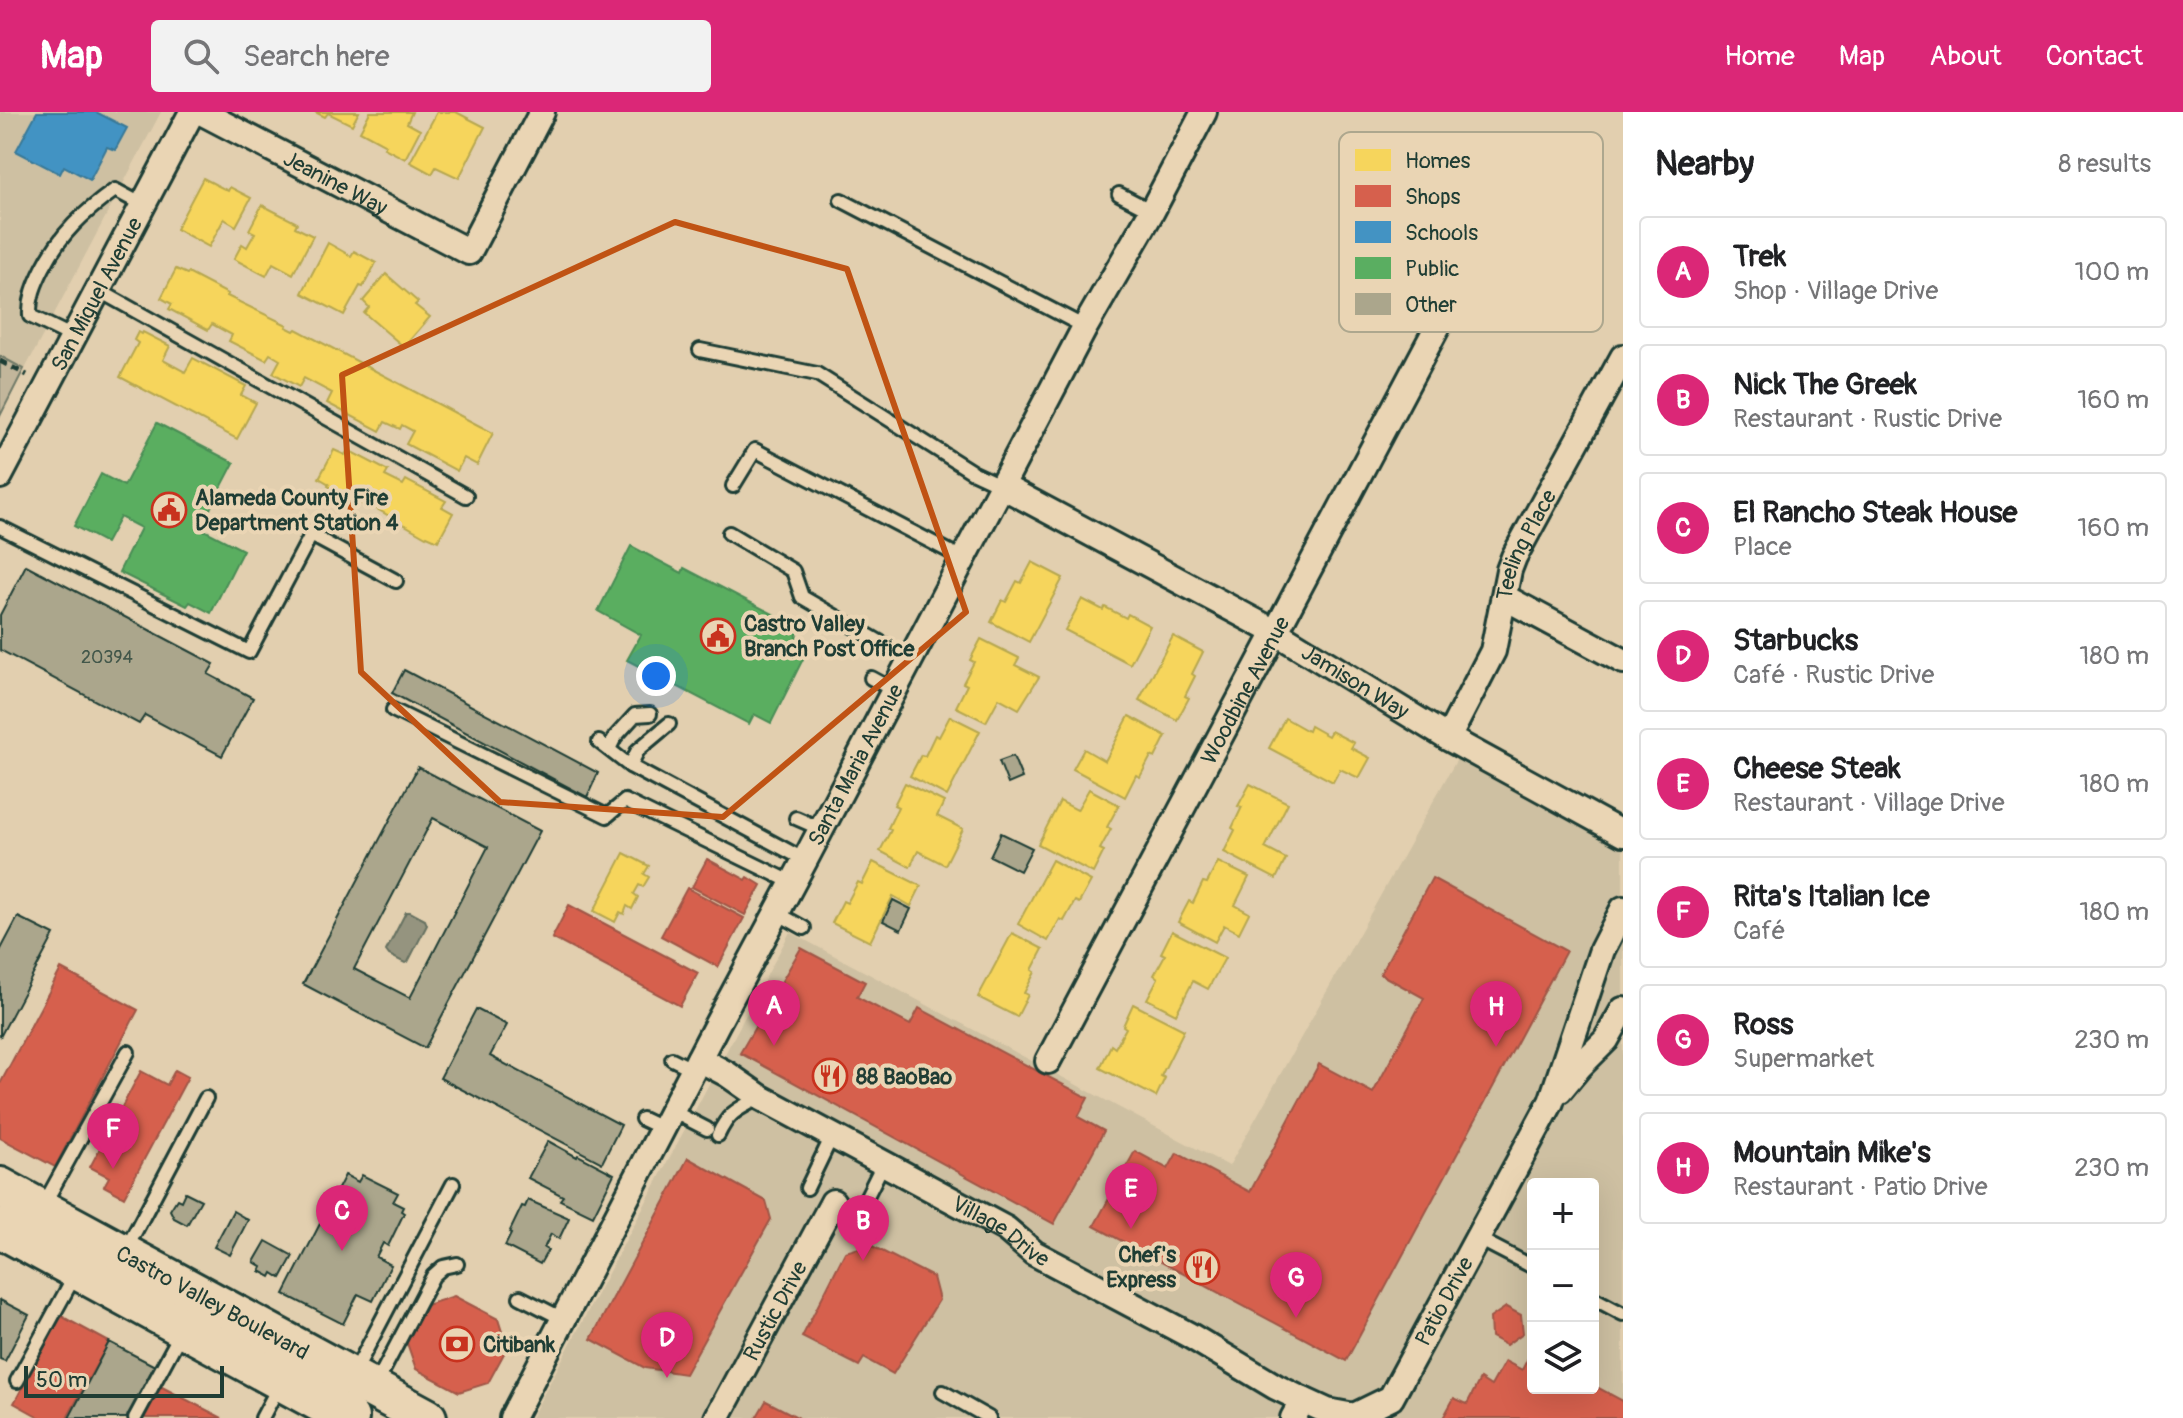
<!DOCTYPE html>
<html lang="en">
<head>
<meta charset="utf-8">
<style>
	body { margin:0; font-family:Pangolin,sans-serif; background:#f2f2f2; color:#202124 }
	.controls { position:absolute; right:24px; bottom:24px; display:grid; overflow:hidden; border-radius:8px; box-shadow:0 8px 32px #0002 }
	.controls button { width:72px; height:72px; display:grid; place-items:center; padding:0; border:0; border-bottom:2px solid #e0e0e0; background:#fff; color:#202124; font:40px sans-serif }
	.scale { position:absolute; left:24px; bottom:20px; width:200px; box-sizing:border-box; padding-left:8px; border:4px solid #1f3d34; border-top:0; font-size:22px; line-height:28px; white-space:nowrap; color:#1f3d34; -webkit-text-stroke:6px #ead5b4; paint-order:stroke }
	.you { position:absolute; left:656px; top:564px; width:28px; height:28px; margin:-20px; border:6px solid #fff; border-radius:50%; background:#1a73e8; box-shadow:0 0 0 12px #1a73e833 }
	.badge { display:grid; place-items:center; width:52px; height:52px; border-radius:50%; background:#db2777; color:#fff; font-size:26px; font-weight:700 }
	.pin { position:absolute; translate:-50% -66px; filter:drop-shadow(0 2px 4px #0008) }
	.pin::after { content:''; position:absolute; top:42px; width:28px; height:24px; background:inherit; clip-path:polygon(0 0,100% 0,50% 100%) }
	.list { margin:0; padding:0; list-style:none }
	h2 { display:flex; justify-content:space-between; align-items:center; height:104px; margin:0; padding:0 32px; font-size:34px }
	h2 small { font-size:26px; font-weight:400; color:#757577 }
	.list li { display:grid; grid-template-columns:52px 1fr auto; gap:24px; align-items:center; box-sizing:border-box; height:112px; margin:0 16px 16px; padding:0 16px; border:2px solid #e0e0e0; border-radius:8px }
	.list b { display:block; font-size:30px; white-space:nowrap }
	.list p { margin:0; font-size:26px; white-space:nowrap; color:#757577 }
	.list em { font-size:26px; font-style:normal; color:#757577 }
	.icon { flex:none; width:44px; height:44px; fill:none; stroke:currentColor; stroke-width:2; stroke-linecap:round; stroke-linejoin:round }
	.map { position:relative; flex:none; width:1623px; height:1306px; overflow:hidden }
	header { display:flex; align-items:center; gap:48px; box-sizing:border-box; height:112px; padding:0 40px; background:#db2777; color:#fff }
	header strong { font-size:38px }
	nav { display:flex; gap:44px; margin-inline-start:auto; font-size:28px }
	.search { width:560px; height:72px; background:#f2f2f2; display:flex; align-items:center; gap:20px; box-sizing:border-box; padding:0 28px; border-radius:8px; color:#757577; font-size:30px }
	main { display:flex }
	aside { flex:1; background:#fff }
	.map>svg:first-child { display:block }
	.built { fill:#cec0a2; fill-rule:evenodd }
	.green { fill:#c2b69b; stroke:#707a68; stroke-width:2 }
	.water { fill:#95947f; stroke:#667161; stroke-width:2 }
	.homes { fill:#f6d55c; stroke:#b6a750; stroke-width:2 }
	.shops { fill:#d6604d; stroke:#9f5646; stroke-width:2 }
	.schools { fill:#4393c3; stroke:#387998; stroke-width:2 }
	.public { fill:#5aae61; stroke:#488c54; stroke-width:2 }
	.building { fill:#aba68c; stroke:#1f3d34; stroke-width:2; fill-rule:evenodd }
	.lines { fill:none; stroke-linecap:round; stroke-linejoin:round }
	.service-casing { stroke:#1f3d34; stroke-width:18 }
	.minor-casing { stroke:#1f3d34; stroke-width:30 }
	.primary-casing { stroke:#1f3d34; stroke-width:44 }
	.path { stroke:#1f3d34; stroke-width:5; stroke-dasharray:8 6; stroke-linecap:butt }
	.service { stroke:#ead5b4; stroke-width:12 }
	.minor { stroke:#ead5b4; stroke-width:24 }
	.primary { stroke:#ead5b4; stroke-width:38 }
	.marked { fill:none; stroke:#c05314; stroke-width:6; stroke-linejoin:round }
	.labels { text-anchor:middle; stroke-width:8; stroke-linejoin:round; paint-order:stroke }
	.number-label { font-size:18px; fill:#42574a }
	.street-label { font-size:22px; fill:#1f3d34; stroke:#ead5b4 }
	.poi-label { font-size:22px; font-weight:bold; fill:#1f3d34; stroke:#ead5b4; text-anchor:start }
	.key { fill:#ead5b4; stroke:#ada78e; stroke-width:2 }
	.key-label { font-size:22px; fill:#1f3d34 }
</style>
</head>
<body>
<header>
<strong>Map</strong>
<div class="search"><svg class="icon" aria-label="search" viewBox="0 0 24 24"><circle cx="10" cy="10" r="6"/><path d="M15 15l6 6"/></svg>Search here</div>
<nav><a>Home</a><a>Map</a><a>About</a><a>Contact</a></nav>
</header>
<main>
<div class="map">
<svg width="1623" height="1306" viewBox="0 0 1623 1306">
	<rect width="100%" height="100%" fill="#e2cfaf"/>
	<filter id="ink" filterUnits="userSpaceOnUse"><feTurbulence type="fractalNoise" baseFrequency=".0125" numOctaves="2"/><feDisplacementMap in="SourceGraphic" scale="16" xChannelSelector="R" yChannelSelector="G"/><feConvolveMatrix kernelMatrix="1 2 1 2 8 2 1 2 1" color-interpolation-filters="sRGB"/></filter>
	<g filter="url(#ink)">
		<!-- built -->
		<g class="built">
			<polygon points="0,0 161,0 25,257 0,244"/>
			<path d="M 1457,647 L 1623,738 L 1623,1306 L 531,1306 L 790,820 L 1229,1054 ZM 1533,1072 L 1593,1072 L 1593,1276 L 1533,1276 Z"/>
		</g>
		<!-- green -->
		<polygon class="green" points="0,244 24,257 0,304"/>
		<!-- water -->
		<polygon class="water" points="406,800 410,800 425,808 427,813 408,850 405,851 389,843 386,839"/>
		<!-- homes -->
		<g class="homes">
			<polygon points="315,0 359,0 352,13 328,1 325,5"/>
			<polygon points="370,0 412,0 407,11 420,18 405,47 384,36 386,33 360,19"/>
			<polygon points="437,0 456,0 485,15 459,66 436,55 432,62 410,50"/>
			<polygon points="203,66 228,79 230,75 251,86 236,114 224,107 209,135 176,117"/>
			<polygon points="262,93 297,111 295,115 313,124 293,162 273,151 266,164 234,147 242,132 247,135 255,121 249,118"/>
			<polygon points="328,131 351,144 354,139 376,151 363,175 360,174 344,203 302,181"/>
			<polygon points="176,157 187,162 188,161 228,182 227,184 287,213 286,215 294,219 296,217 493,321 477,353 464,346 457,359 406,332 413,319 402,313 400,317 385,310 380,319 327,291 332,281 304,266 299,275 273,261 280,248 270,242 266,248 229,229 232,223 212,212 208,218 169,197 172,192 161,186"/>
			<polygon points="386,162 418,190 415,193 430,205 404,235 364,201 369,195 363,189"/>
			<polygon points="138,220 142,222 143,220 170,234 163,248 185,260 193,246 246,274 241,283 256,291 237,327 120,265 138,231 134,228"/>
			<polygon points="334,338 345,343 348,338 388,359 385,364 403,373 406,368 446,389 442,395 453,401 438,429 427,424 426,425 368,392 367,395 328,374 329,372 319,366"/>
			<polygon points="1032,450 1063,466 1029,530 991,510 1002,488 1006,490 1017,469 1021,471"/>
			<polygon points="1082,487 1103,498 1105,495 1126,506 1128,502 1150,514 1130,552 1065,518"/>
			<polygon points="1173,524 1203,540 1192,562 1195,564 1185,584 1189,586 1177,608 1139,588"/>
			<polygon points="981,527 1019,546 1015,553 1039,565 1019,597 999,586 986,610 956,595 967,573 963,571 974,550 970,548"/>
			<polygon points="950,604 980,619 947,684 910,664 921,643 925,644 935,623 939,625"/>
			<polygon points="1129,604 1166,624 1155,646 1151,644 1140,665 1136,663 1125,685 1073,657 1084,637 1105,649"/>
			<polygon points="1285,606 1308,619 1310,614 1328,624 1331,619 1354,631 1351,636 1370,646 1359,666 1340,657 1333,670 1269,636"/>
			<polygon points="905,671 944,690 937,704 963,717 945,753 918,739 910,755 880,739 891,718 888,716 898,695 894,693"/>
			<polygon points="1250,672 1288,691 1265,736 1286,747 1276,767 1224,740 1235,718 1232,716 1242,695 1238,694"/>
			<polygon points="1089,677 1119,693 1107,715 1111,717 1100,737 1104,739 1093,761 1038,732 1060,689 1077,698"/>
			<polygon points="624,741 649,754 644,762 649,765 643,775 639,773 634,782 638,785 632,797 627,794 624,802 620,800 615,810 594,799"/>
			<polygon points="1052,748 1091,769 1079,791 1075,789 1064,809 1060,807 1048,829 1018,812"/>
			<polygon points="873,750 921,774 911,794 893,784 870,830 832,811 843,789 847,791 858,770 862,772"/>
			<polygon points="1218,750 1249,765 1235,793 1249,801 1239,821 1224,813 1215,830 1178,810 1189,789 1193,791 1203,770 1207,771"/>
			<polygon points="1172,819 1225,846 1208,877 1193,869 1176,902 1147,887 1158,866 1154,863 1165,843 1161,841"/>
			<polygon points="1012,821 1043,837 1032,858 1035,860 1024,881 1028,883 1017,905 978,885"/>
			<polygon points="1133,892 1184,918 1161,964 1165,966 1156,985 1100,956 1111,933 1115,936 1126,916 1123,914"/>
		</g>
		<!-- shops -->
		<g class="shops">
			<polygon points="707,747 746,768 748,765 761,773 745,803 692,775"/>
			<polygon points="1432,766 1566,839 1346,1249 1094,1114 1135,1039 1168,1057 1177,1041 1250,1080 1319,952 1373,981 1424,886 1380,862"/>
			<polygon points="687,776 744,806 718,855 661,824"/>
			<polygon points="569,793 698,861 680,894 552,826"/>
			<polygon points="801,836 865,870 857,885 910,913 919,896 1088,986 1078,1005 1104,1019 1054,1112 740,941"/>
			<polygon points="61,857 138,898 55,1055 0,1026 0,972"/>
			<polygon points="175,958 188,965 124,1085 104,1074 109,1065 90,1055 141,959 167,973"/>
			<polygon points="688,1046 766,1089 771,1107 685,1262 645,1256 591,1227"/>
			<polygon points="870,1133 933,1165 939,1188 893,1262 864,1246 859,1254 802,1225 845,1140"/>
			<polygon points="454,1184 498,1207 507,1236 488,1271 459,1280 416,1257 406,1228 426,1193"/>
			<polygon points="1506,1195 1521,1203 1523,1221 1506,1233 1491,1225 1490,1206"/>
			<polygon points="61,1204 109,1230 67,1306 41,1306 14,1291"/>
			<polygon points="1531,1240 1533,1241 1533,1276 1593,1276 1593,1273 1623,1289 1623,1306 1443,1306 1454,1286 1467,1292 1480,1267 1491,1274 1505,1249 1522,1258"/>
			<polygon points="160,1274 222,1306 143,1306"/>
			<polygon points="766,1289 799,1306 756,1306"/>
		</g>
		<!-- schools -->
		<polygon class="schools" points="37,0 96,0 127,16 115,38 107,35 90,68 64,54 60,62 16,39"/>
		<!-- public -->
		<g class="public">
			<polygon points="157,311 234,351 200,416 243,438 211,501 190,490 187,494 119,460 141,416 120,405 106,431 74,414 101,362 124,374"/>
			<polygon points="631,434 682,461 684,456 800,516 796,525 810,533 771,611 754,602 749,612 627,548 641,523 598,499"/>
		</g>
		<!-- building -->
		<g class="building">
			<polygon points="26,453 214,552 208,562 253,586 222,644 145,603 139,612 0,538 0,503"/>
			<polygon points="404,558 598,661 587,685 392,581"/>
			<polygon points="1013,644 1022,666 1008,672 999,649"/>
			<path d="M 418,655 L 540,719 L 425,936 L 303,872 ZM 433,706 L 488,735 L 410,886 L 354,857 Z"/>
			<polygon points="1001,721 1032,736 1020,759 990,744"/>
			<polygon points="893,788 911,797 901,818 883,809"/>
			<polygon points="18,805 54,823 0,925 0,839"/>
			<polygon points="476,897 507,913 490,944 621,1013 602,1051 440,966"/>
			<polygon points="548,1029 577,1045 578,1043 614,1062 593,1104 560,1088 563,1084 528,1066"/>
			<polygon points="345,1063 358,1070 362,1063 398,1081 393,1090 403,1095 401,1099 404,1101 388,1134 383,1131 376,1145 391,1153 373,1189 358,1182 343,1212 284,1182"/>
			<polygon points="185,1080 201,1088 187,1113 174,1106 170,1098 177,1087 181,1089"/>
			<polygon points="528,1088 569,1106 559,1127 551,1122 544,1136 548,1138 540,1152 505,1134 511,1122 509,1121 522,1094 525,1095"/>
			<polygon points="233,1099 248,1108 230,1143 214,1135"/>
			<polygon points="266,1129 293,1144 281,1166 273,1161 271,1165 260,1159 262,1155 254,1150"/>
			<polygon points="0,1188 29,1203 5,1249 0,1247"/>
			<polygon points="109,1230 155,1254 127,1306 69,1306"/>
		</g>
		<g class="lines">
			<!-- service casing -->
			<g class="service-casing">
				<g id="service">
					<polyline points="1119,82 1152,99"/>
					<polyline points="841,88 1085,215"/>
					<polyline points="98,178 466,384"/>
					<path d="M 73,225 L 30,204 C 29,186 35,172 43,156 C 60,122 84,100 115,78 L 143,93"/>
					<polyline points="700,238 817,262 974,361 1002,374"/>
					<polyline points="733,374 755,338 964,447"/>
					<polyline points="0,415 249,540 311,423 396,469"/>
					<polyline points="729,421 793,459 802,485 911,548"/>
					<polyline points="871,566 895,579"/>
					<polyline points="393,598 607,704 625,689 793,771"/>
					<polyline points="599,630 630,654 805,748"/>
					<polyline points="609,637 615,625 635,603 650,602"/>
					<polyline points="630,654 638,638 669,612"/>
					<polyline points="796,706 821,717"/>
					<polyline points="777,801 804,816"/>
					<polyline points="672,947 694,958"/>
					<polyline points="672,999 707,1017"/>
					<polyline points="642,1007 663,1017"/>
					<path d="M 718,1023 C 730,998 738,998 760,985"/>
					<polyline points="807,1076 832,1024"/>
					<polyline points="43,1094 128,940"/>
					<polyline points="857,1104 883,1052"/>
					<polyline points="1477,1126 1533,1155"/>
					<polyline points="125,1139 206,986"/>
					<polyline points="520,1185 563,1207"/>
					<polyline points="1593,1186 1623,1202"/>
					<polyline points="354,1261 453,1072"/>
					<polyline points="17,1269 76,1161"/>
					<polyline points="375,1274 433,1164 443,1155 457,1152"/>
					<polyline points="943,1280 989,1306"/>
					<polyline points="135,1306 182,1219"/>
					<polyline points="262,1306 280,1272"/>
				</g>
			</g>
			<!-- minor casing -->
			<g class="minor-casing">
				<g id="minor">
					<path id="s1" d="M 201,0 L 469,140 L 542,0"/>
					<path id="s2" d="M 0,364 L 192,0"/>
					<path id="s3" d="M 1002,374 L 1277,521 L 1448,626 L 1623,722"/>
					<polyline points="1504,485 1623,549"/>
					<path id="s4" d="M 1448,626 L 1493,539 L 1509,458 L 1514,445 L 1623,245"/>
					<path id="s5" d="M 699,947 L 727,962 L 760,985 L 1006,1117 L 1034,1141 L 1189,1223 L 1276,1275 L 1303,1288"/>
					<path id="s6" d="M 1048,949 L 1441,208"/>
					<polyline points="1560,978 1579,955 1606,928 1623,898"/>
					<path id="s7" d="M 512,1306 L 717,912 L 805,748 L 1085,215 L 1152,99 L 1204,0"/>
					<path id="s8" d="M 717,1306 L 833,1090"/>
					<path id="s9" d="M 1293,1306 L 1303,1288 L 1327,1299 L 1354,1304 L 1391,1286 L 1551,990 L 1602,838 L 1623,797"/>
				</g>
			</g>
			<!-- primary casing -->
			<g class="primary-casing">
				<g id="primary">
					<path id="s10" d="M 0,1075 L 427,1306"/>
					<polyline points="0,1116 349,1306"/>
				</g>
			</g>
			<!-- path -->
			<polyline class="path" points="0,249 27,263"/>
			<!-- service -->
			<use href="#service" class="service"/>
			<!-- minor -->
			<use href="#minor" class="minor"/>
			<!-- primary -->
			<use href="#primary" class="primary"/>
		</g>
	</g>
	<!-- marked area -->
	<path class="marked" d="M 675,110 L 847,157 L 966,500 L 723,705 L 500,690 L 361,560 L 342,263 Z"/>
	<!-- icons -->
	<defs>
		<g id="civic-ring" transform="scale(1.8)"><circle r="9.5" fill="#ead5b4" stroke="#c8321e" stroke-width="1.5"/><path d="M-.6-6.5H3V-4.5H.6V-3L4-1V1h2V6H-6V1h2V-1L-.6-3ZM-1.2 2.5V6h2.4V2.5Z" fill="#c8321e"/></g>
		<g id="restaurant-ring" transform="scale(1.8)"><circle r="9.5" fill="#ead5b4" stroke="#c8321e" stroke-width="1.5"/><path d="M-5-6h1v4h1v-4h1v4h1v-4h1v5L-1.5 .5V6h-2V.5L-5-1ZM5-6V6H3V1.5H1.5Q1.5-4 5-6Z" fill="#c8321e"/></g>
		<g id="bank-ring" transform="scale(1.8)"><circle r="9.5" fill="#ead5b4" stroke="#c8321e" stroke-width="1.5"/><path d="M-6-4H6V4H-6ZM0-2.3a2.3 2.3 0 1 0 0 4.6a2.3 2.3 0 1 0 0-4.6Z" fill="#c8321e"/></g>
	</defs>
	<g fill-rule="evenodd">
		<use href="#civic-ring" x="169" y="398"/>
		<use href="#civic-ring" x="718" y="524"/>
		<use href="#restaurant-ring" x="830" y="964"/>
		<use href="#restaurant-ring" x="1202" y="1155"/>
		<use href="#bank-ring" x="457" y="1232"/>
	</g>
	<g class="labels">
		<!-- number labels -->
		<g class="number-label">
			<text x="107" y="551">20394</text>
		</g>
		<!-- street labels -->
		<g class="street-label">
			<text dy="8" stroke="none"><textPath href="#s1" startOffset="152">Jeanine Way</textPath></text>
			<text dy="8" stroke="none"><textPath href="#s2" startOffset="206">San Miguel Avenue</textPath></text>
			<text dy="8" stroke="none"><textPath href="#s4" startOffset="210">Teeling Place</textPath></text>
			<text dy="8" stroke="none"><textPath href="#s3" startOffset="404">Jamison Way</textPath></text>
			<text dy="8" stroke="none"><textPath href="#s6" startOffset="420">Woodbine Avenue</textPath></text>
			<text dy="8" stroke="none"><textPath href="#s7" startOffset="738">Santa Maria Avenue</textPath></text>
			<text dy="8" stroke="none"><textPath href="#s5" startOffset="348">Village Drive</textPath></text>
			<text dy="8" stroke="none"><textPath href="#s9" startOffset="226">Patio Drive</textPath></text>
			<text dy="8" stroke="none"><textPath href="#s10" startOffset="242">Castro Valley Boulevard</textPath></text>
			<text dy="8" stroke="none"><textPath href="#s8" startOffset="122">Rustic Drive</textPath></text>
		</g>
		<!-- poi labels -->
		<g class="poi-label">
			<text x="195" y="393">Alameda County Fire<tspan x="195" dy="25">Department Station 4</tspan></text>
			<text x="744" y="519">Castro Valley<tspan x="744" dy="25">Branch Post Office</tspan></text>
			<text x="856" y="972">88 BaoBao</text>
			<text x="1176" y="1150" text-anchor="end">Chef's<tspan x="1176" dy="25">Express</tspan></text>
			<text x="483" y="1240">Citibank</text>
		</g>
	</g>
	<!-- legend -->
	<rect x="1339" y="20" width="264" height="200" rx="12" class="key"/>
	<rect x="1355" y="37" width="36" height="22" fill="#f6d55c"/>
	<rect x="1355" y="73" width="36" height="22" fill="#d6604d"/>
	<rect x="1355" y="109" width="36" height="22" fill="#4393c3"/>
	<rect x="1355" y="145" width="36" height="22" fill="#5aae61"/>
	<rect x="1355" y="181" width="36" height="22" fill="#aba68c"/>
	<g class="key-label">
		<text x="1405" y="56">Homes</text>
		<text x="1405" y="92">Shops</text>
		<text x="1405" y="128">Schools</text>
		<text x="1405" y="164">Public</text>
		<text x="1405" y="200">Other</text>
	</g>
</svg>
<div class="controls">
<button>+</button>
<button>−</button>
<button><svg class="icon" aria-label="layers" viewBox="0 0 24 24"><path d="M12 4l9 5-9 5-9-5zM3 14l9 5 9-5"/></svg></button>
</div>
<div class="scale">50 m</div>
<div class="you"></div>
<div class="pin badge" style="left:774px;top:934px">A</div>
<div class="pin badge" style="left:863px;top:1149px">B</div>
<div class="pin badge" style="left:342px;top:1139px">C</div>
<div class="pin badge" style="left:667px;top:1266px">D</div>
<div class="pin badge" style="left:1131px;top:1117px">E</div>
<div class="pin badge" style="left:113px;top:1057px">F</div>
<div class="pin badge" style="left:1296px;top:1206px">G</div>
<div class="pin badge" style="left:1496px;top:935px">H</div>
</div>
<aside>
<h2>Nearby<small>8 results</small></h2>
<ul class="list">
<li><span class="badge">A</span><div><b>Trek</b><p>Shop · Village Drive</p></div><em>100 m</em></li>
<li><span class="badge">B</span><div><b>Nick The Greek</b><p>Restaurant · Rustic Drive</p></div><em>160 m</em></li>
<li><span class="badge">C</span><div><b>El Rancho Steak House</b><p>Place</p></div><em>160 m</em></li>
<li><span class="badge">D</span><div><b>Starbucks</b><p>Café · Rustic Drive</p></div><em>180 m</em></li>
<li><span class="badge">E</span><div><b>Cheese Steak</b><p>Restaurant · Village Drive</p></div><em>180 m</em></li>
<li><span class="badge">F</span><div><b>Rita's Italian Ice</b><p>Café</p></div><em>180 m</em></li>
<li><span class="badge">G</span><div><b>Ross</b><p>Supermarket</p></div><em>230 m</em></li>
<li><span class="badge">H</span><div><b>Mountain Mike's</b><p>Restaurant · Patio Drive</p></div><em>230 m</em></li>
</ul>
</aside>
</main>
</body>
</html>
